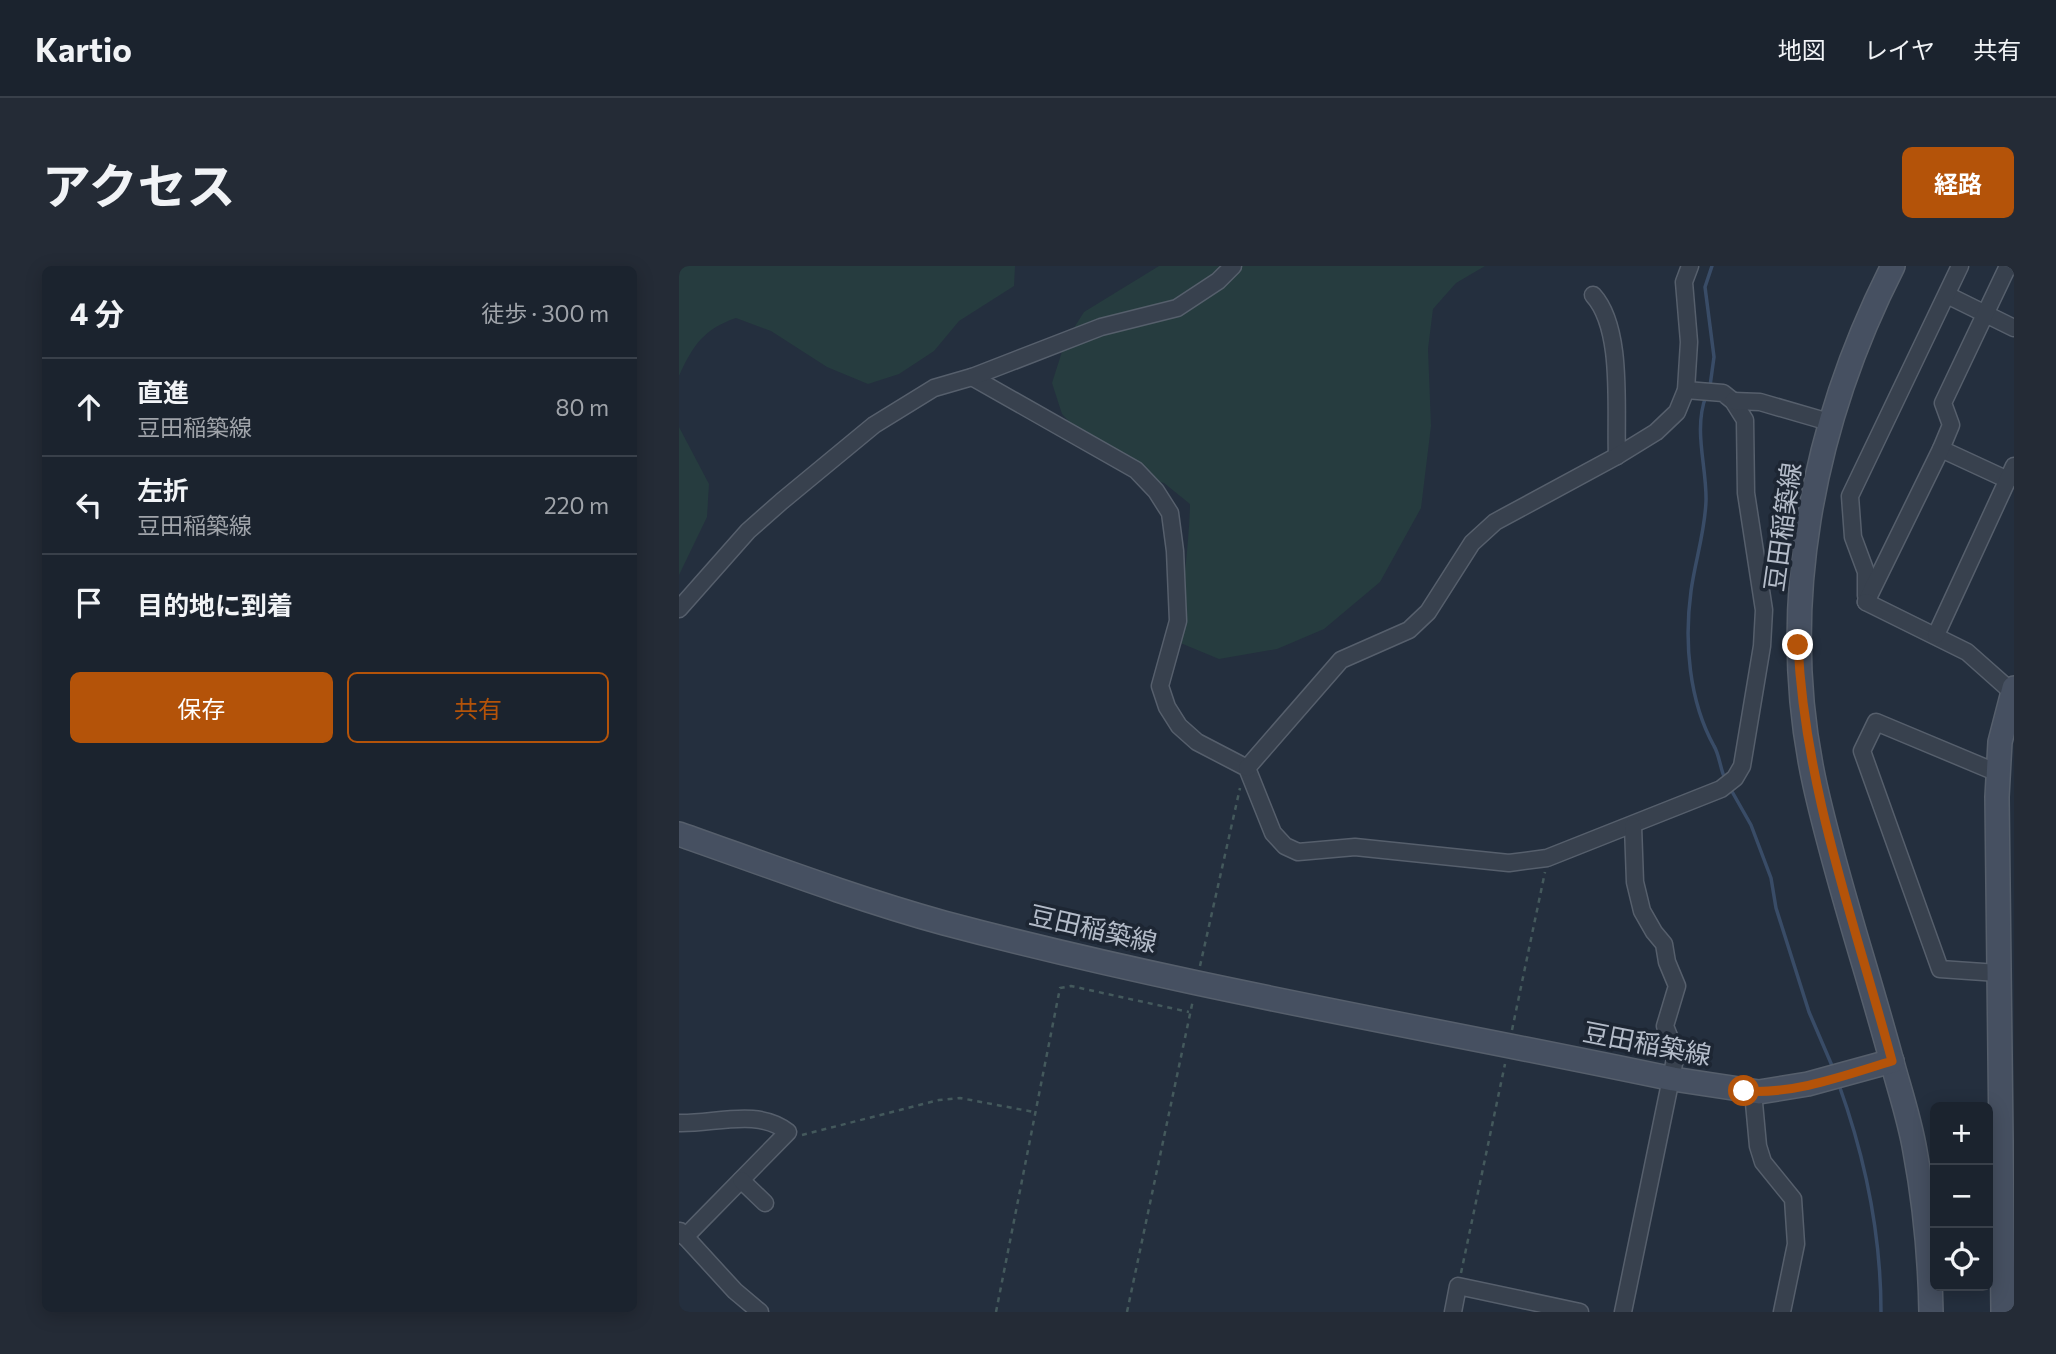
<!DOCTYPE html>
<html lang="ja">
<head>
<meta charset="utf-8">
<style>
	body { margin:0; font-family:Commissioner,"Noto Sans JP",sans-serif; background:#242b36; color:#f1f3f6 }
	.controls { position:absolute; right:21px; bottom:21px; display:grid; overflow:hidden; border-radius:10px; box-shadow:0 4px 18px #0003 }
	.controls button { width:63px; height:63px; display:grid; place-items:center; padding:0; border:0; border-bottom:2px solid #39404a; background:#1b232e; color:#f1f3f6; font:35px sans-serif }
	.stop { position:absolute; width:21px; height:21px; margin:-16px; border:5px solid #b45309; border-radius:50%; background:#fff }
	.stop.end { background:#b45309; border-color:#fff; box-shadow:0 2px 7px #0008 }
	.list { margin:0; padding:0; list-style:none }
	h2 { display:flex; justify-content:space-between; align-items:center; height:91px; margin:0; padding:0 28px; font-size:30px }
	h2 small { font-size:23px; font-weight:400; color:#a0a4aa }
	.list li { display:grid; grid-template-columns:46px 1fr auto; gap:21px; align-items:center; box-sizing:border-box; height:98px; padding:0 28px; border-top:2px solid #39404a }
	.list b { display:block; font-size:26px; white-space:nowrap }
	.list p { margin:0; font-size:23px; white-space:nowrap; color:#a0a4aa }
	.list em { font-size:23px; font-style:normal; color:#a0a4aa }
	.actions { display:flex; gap:14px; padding:21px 28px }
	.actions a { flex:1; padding:16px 0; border:2px solid #b45309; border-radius:10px; text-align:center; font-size:24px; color:#b45309 }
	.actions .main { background:#b45309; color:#fff }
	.icon { flex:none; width:38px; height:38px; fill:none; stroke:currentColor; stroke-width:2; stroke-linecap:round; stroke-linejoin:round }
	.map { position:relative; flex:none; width:1335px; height:1046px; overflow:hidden; border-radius:10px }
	header { display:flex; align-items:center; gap:42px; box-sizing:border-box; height:98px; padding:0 35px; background:#1b232e; border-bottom:2px solid #39404a }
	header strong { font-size:33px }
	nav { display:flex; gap:38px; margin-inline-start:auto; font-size:24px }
	.intro { display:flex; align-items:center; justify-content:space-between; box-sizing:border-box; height:168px; padding:0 42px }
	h1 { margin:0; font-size:49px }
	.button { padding:18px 32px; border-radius:10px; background:#b45309; color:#fff; font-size:24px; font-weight:700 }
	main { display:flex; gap:42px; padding:0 42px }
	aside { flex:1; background:#1b232e; border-radius:10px; box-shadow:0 4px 18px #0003 }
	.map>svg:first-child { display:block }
	.green { fill:#263c3f }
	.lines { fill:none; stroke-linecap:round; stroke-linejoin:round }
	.stream { stroke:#394c67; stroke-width:3.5 }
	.street-casing { stroke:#565f6c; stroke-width:19 }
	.secondary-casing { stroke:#565f6c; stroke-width:26 }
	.path { stroke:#44595c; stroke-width:2.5; stroke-dasharray:5 5; stroke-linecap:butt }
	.street { stroke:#38414e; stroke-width:16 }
	.secondary { stroke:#465061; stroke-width:23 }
	.route { stroke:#b45309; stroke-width:9 }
	.labels { text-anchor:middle; stroke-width:7; stroke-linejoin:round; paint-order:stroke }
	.street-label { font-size:26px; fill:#b4bcc9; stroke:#1d2633 }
</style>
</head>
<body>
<header>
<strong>Kartio</strong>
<nav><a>地図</a><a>レイヤ</a><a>共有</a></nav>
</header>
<div class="intro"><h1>アクセス</h1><a class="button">経路</a></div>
<main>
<aside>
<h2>4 分<small>徒歩 · 300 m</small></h2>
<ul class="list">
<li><svg class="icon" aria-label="ahead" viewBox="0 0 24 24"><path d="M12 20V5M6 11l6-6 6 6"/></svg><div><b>直進</b><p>豆田稲築線</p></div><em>80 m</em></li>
<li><svg class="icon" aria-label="left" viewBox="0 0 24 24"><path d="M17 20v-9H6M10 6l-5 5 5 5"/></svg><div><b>左折</b><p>豆田稲築線</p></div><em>220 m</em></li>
<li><svg class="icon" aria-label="arrive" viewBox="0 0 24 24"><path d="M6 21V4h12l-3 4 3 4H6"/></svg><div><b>目的地に到着</b></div></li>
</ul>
<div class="actions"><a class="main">保存</a><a>共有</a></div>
</aside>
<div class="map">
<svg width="1335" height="1046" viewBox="0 0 1335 1046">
	<rect width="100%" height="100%" fill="#242f3e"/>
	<!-- green -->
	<g class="green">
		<path d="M 0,0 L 336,0 L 335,20 L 280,55 L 255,85 L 220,108 L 189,118 L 148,101 L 92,65 L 57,52 C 25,63 14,79 0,110 Z"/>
		<path d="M 480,0 L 806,0 L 777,17 L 754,43 L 749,83 L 752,160 L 742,242 L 701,316 L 645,363 L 598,383 L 540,393 L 499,376 C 502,330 510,285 511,238 L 485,217 L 453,209 L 412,178 L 383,148 L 373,117 L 386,76 L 405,46 Z"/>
		<polygon points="0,161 30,218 28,251 0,309"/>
	</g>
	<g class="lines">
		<!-- stream -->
		<g class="stream">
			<polyline points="1031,120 1035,91 1026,21 1033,0"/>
			<path d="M 1027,130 C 1014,164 1028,201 1027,235 C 1026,266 1016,295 1012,325 C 1005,376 1010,435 1035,480 C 1041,490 1041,504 1047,515"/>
			<polyline points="1051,522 1072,559 1092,612 1097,642 1130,746 1154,802"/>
			<path d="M 1160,819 C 1187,894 1202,967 1202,1046"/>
		</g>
		<!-- street casing -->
		<g class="street-casing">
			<g id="street">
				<path d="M 914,29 C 945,63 936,145 938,190"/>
				<polyline points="1268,29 1335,62"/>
				<polyline points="293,111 457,204 477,225 491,247 496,285 499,355 481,420 488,441 500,460 518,476 568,502 594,567 606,580 619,586 676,581 830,597 868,592 1042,523 1056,512 1063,500 1083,380 1085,344 1067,227 1066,154 1054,135 1044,127 1007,124"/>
				<polyline points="1054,135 1081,136 1150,156"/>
				<polyline points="1262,183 1329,214"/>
				<polyline points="1187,330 1187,306 1174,271 1171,230 1281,0"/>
				<polyline points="1187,336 1262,183 1272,159 1264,137 1329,0"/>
				<polyline points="1187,336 1288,386 1333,426"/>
				<polyline points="0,343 69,265 103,235 195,159 255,122 293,111 422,61 498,42 539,15 554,0"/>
				<polyline points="1257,369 1335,200"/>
				<polyline points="568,502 662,394 730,364 749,346 793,277 816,256 938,190 977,166 998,146 1007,124 1010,76 1005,16 1011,0"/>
				<polyline points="1319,707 1261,703 1183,485 1197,456 1319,507"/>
				<polyline points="1074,826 1079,880 1084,896 1114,933 1117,978 1103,1046"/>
				<path d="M 0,857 C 36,858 79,842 109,866 L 6,971"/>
				<polyline points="62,914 86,937"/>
				<polyline points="1,965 56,1025 81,1046"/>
				<polyline points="774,1046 779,1020 901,1046"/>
				<polyline points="944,1046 997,788 986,760 998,720 988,696 985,678 975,666 963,645 956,616 954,560"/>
			</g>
		</g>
		<!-- secondary casing -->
		<g class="secondary-casing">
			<g id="secondary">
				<path d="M 1214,0 C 1133,159 1097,343 1136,519 C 1157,613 1188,703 1213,796 C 1221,825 1231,855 1236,885 C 1246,938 1251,992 1252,1046"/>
				<path d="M 0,568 C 88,599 175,632 265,657 C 505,721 751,762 994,813 L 1080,826 L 1129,818 L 1213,795"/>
				<polyline points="1324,1046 1318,531 1321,476 1335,422"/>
			</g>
		</g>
		<!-- path -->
		<g class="path">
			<polyline points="521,700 561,522"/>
			<polyline points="833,764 866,606"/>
			<polyline points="123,869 260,834 281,832 355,846"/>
			<polyline points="782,1007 826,798"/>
			<polyline points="317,1046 381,722 392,720 510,746"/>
			<polyline points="448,1046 514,734"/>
		</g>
		<!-- street -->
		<use href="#street" class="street"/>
		<!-- secondary -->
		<use href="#secondary" class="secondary"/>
	</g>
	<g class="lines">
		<!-- route -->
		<path class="route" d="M 1065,825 C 1114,829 1167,809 1213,795 C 1176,657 1126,523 1119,379"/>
	</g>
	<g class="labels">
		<!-- street labels -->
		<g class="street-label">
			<text transform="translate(1104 261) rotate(-82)" y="9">豆田稲築線</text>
			<text transform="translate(414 663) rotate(13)" y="9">豆田稲築線</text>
			<text transform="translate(968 778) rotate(11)" y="9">豆田稲築線</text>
		</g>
	</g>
</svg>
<div class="controls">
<button>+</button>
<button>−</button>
<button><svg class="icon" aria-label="locate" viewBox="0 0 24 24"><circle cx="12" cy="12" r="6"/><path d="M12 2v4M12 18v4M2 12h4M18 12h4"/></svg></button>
</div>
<div class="stop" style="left:1065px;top:825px"></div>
<div class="stop end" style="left:1119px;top:379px"></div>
</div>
</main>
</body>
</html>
